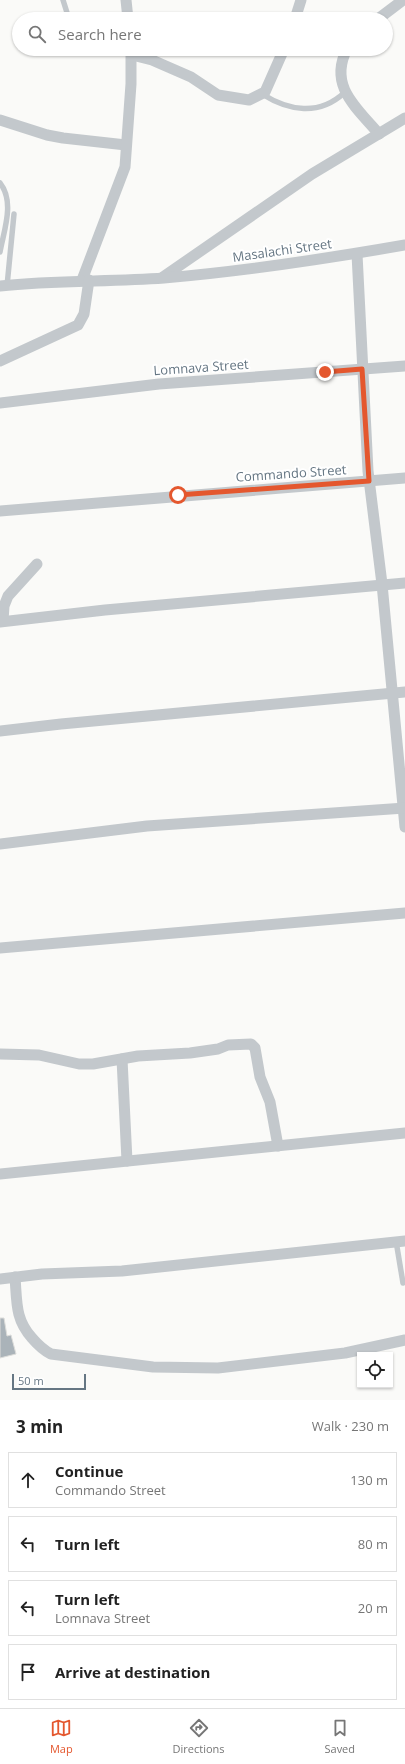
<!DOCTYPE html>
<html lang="en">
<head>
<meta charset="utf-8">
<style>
	body { margin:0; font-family:"Open Sans",sans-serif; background:#f6f6f6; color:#222 }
	.controls { position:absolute; right:12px; bottom:12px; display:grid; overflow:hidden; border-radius:0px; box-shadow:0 1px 3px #0004 }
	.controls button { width:36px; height:36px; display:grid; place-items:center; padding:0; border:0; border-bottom:1px solid #e0e0e0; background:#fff; color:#222; font:20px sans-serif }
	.scale { position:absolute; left:12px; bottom:10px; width:74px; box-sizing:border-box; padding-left:4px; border:2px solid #657683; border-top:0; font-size:11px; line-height:14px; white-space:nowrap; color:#657683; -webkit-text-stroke:3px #fff; paint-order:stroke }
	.stop { position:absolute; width:12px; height:12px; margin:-9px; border:3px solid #e4572e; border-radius:50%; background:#fff }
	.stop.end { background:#e4572e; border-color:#fff; box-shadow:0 1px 4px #0008 }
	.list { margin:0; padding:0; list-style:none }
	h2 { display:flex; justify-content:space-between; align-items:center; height:52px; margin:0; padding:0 16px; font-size:17px }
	h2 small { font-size:13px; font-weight:400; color:#767676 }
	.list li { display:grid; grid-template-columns:26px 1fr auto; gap:12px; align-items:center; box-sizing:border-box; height:56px; margin:0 8px 8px; padding:0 8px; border:1px solid #e0e0e0; border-radius:0px }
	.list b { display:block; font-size:15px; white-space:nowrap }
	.list p { margin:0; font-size:13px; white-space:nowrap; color:#767676 }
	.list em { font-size:13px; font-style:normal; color:#767676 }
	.icon { flex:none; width:22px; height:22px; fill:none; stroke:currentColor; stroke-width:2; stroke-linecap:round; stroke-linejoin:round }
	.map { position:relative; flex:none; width:405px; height:1400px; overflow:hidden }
	.search { position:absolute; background:#fff; box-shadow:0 1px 3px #0004; left:12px; right:12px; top:12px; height:44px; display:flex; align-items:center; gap:10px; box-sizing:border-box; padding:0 14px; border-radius:22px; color:#767676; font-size:15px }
	.sheet { height:308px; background:#fff }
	nav { display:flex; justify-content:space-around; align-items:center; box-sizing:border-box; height:56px; border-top:1px solid #e0e0e0; background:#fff; font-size:11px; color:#767676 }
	nav a { display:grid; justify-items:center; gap:2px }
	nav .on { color:#e4572e }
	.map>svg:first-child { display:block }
	.building { fill:#aab3b9; stroke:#dcdcda }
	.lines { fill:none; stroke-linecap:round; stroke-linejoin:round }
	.lane { stroke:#c3c8cc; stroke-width:5.5 }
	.street { stroke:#c3c8cc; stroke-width:11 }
	.route { stroke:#e4572e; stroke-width:5 }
	.labels { text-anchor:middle; stroke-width:4; stroke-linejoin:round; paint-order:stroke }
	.street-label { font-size:13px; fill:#657683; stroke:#fff }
</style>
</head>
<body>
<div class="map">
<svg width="405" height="1400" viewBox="0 0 405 1400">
	<rect width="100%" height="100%" fill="#fafaf8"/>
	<!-- building -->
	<polygon class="building" points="0,1318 4,1318 7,1336 11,1335 16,1354 0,1358"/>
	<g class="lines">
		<!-- lane -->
		<g class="lane">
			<polyline points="63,0 69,19"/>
			<path d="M 262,94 C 289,111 319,116 344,93"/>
			<path d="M 0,183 C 15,202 4,230 0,252"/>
			<polyline points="7,286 14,214"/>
			<polyline points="396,1241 403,1283"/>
		</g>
		<!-- street -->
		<g class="street">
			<polyline points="126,0 128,19"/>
			<polyline points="295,19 301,0"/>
			<polyline points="378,19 403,0"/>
			<path d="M 347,49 C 328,86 357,108 379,134"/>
			<polyline points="132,55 152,60 191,77 218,95 249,100 265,92 284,49"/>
			<polyline points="0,120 47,135 63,138 126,145"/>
			<polyline points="357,254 368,471 382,584 405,827"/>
			<polyline points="163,277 312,174 405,118"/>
			<polyline points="82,280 125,167 131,84 131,49"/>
			<path d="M 0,286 C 54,280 109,282 164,278 C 245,271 325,259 405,245"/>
			<polyline points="0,361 78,325 84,314 89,280"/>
			<polyline points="0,403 159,384 405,366"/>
			<polyline points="0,511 405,478"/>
			<polyline points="3,621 4,606 8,596 37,564"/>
			<polyline points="0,622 105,610 405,583"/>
			<polyline points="0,731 61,724 405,692"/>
			<polyline points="0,844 147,826 405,808"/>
			<polyline points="0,948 405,913"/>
			<polyline points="0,1054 39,1055 79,1064 93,1064 138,1056 190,1053 218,1049 228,1045 251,1044 255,1048 260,1077 270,1102 278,1146"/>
			<polyline points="122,1059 127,1161"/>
			<polyline points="0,1174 405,1133"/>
			<path d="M 15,1277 C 17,1302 15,1319 32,1338 C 38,1345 43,1350 51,1354 L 153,1367 L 218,1368 L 345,1353 L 405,1340"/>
			<polyline points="0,1279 42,1274 122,1271 405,1241"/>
		</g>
	</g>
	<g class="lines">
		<!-- route -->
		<polyline class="route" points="178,495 369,481 362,369 325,372"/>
	</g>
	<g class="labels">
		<!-- street labels -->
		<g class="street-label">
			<text transform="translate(282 250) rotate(-8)" y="5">Masalachi Street</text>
			<text transform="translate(201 367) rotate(-4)" y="5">Lomnava Street</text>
			<text transform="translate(291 473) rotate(-4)" y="5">Commando Street</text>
		</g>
	</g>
</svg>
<div class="controls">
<button><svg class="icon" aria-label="locate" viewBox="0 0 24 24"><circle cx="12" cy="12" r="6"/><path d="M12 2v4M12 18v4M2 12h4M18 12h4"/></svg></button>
</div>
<div class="scale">50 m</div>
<div class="stop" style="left:178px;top:495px"></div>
<div class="stop end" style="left:325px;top:372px"></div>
<div class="search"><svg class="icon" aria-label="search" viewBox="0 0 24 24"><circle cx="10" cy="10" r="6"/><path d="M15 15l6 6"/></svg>Search here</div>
</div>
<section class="sheet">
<h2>3 min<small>Walk · 230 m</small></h2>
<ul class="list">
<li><svg class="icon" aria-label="ahead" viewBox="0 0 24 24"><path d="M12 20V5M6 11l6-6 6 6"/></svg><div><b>Continue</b><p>Commando Street</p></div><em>130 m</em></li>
<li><svg class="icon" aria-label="left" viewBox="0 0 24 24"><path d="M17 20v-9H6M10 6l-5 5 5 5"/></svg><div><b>Turn left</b></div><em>80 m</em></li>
<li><svg class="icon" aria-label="left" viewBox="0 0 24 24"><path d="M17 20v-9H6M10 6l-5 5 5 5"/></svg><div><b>Turn left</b><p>Lomnava Street</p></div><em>20 m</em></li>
<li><svg class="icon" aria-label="arrive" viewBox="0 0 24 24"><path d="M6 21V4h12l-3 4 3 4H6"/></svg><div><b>Arrive at destination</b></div></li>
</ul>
</section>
<nav>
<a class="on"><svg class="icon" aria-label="map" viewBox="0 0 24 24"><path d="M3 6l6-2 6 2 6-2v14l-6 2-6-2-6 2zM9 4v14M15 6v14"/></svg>Map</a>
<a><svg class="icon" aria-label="directions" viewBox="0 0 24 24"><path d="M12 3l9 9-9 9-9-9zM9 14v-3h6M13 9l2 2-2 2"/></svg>Directions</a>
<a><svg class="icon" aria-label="saved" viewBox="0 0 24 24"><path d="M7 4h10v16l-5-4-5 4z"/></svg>Saved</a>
</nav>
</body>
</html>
